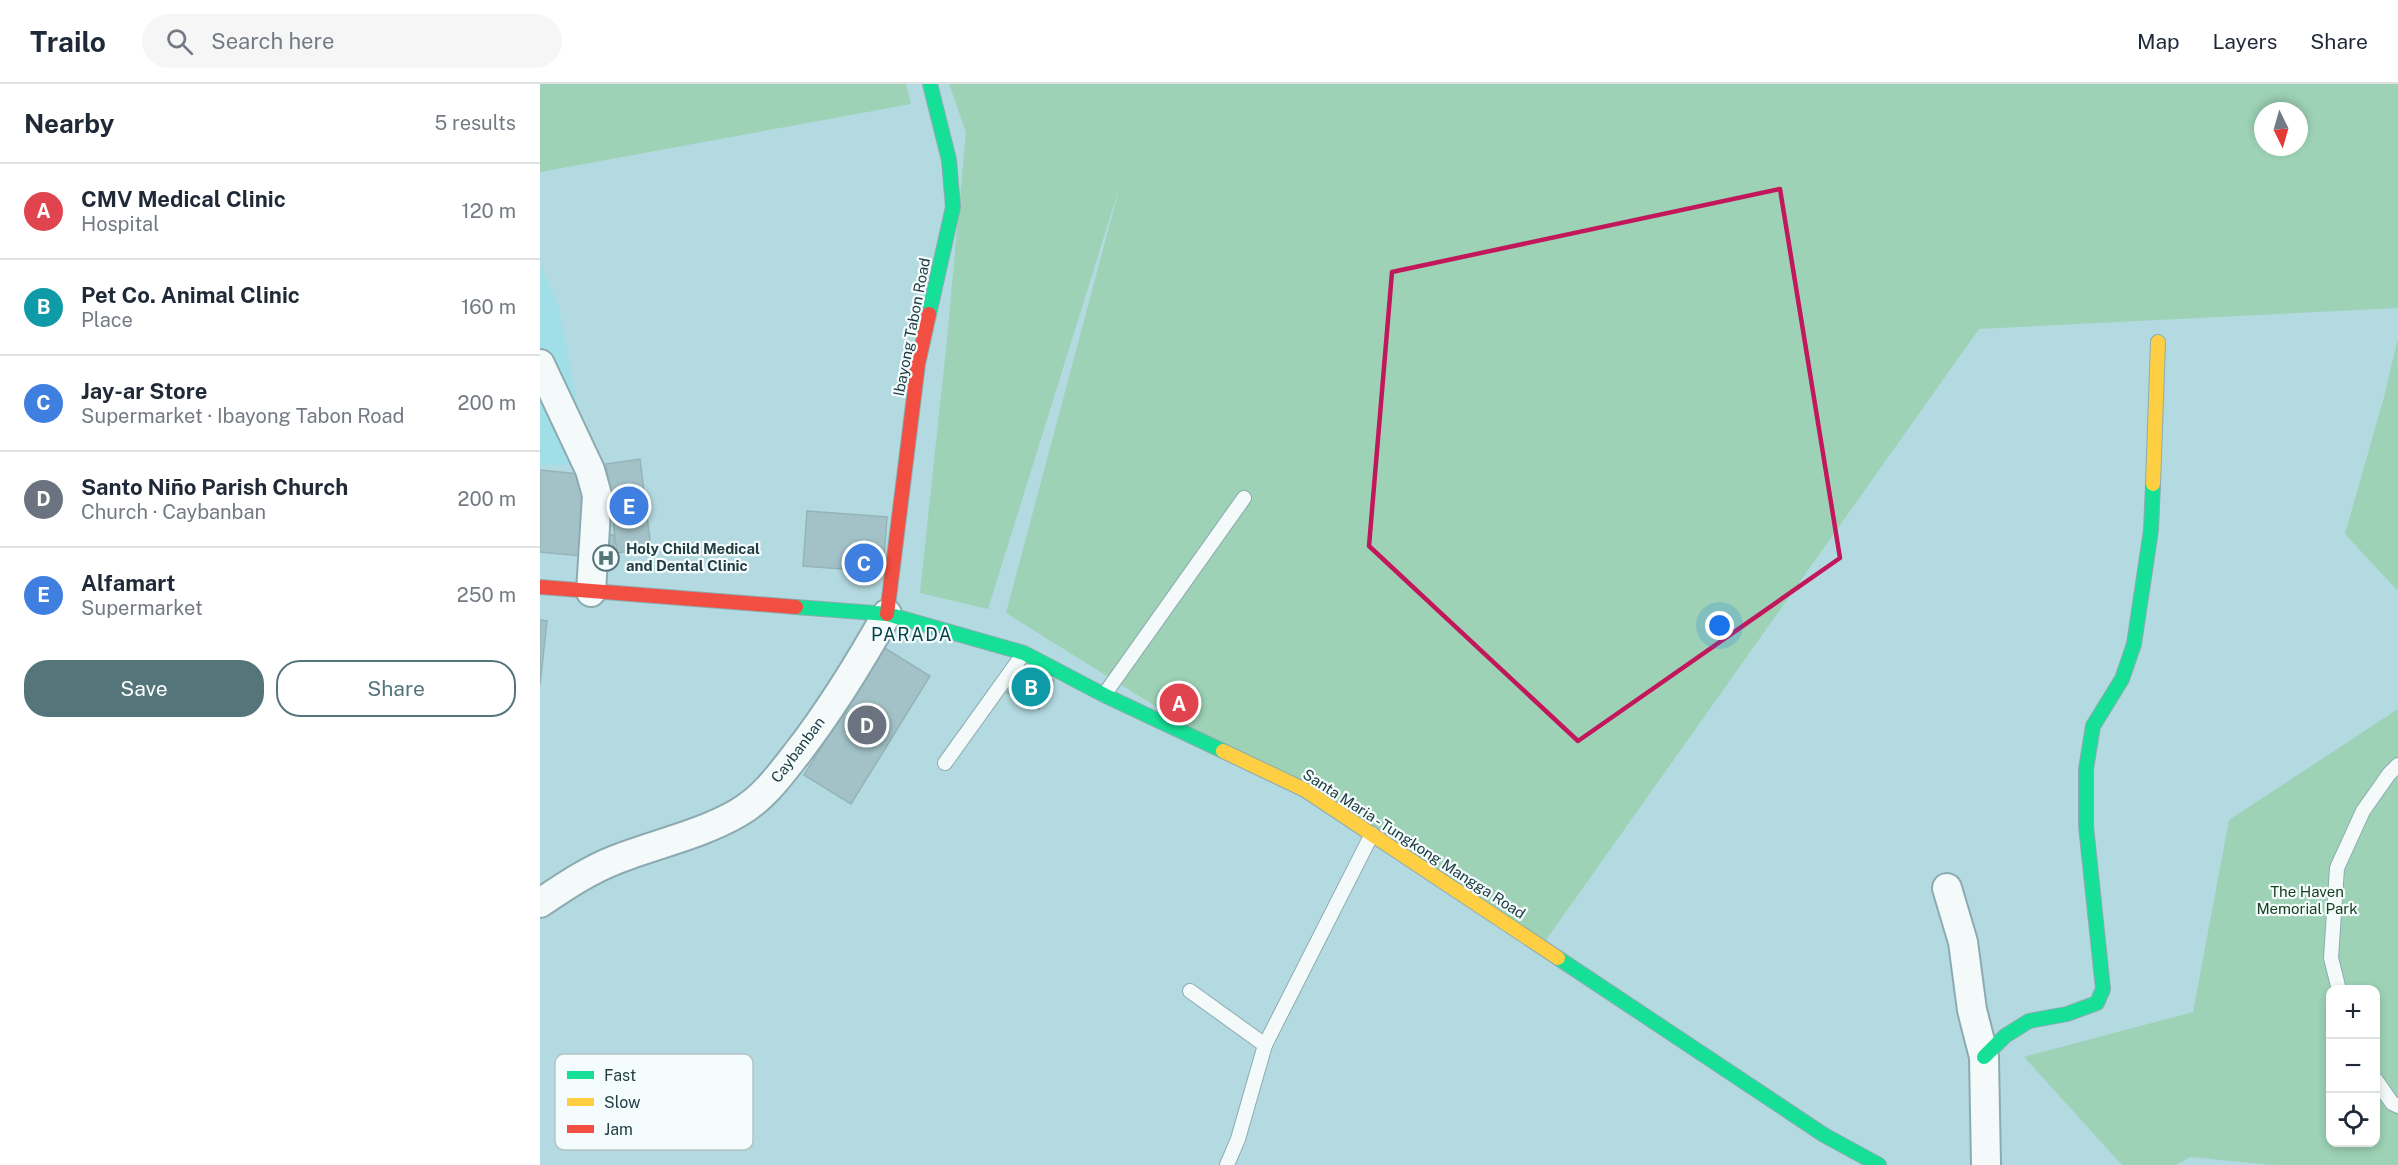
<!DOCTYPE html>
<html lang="en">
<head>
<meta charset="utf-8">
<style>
	body { margin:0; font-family:"Public Sans",sans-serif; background:#f6f6f7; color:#1f2937 }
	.controls { position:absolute; right:18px; bottom:18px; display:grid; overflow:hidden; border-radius:12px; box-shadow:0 3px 9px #0003 }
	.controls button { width:54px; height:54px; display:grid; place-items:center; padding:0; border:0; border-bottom:2px solid #e0e1e3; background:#fff; color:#1f2937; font:30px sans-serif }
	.compass { position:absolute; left:1714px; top:18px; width:54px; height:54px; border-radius:50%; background:#fff; box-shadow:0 3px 9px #0003; rotate:175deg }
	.you { position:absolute; left:1180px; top:542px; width:21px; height:21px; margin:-15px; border:4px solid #fff; border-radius:50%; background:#1a73e8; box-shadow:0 0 0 9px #1a73e833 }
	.badge { display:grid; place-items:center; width:39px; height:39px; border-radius:50%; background:#54757a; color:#fff; font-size:20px; font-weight:700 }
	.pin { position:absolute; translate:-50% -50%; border:3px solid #fff; box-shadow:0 2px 6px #0006 }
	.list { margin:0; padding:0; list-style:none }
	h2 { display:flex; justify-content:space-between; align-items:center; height:78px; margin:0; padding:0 24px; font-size:26px }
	h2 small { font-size:20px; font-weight:400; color:#747a83 }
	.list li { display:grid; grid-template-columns:39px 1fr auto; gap:18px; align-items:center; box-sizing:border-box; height:96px; padding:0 24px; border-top:2px solid #e0e1e3 }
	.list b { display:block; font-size:22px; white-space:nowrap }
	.list p { margin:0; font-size:20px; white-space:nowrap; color:#747a83 }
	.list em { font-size:20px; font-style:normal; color:#747a83 }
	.actions { display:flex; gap:12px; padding:18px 24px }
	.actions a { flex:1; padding:14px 0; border:2px solid #54757a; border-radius:24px; text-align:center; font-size:21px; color:#54757a }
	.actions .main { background:#54757a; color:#fff }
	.icon { flex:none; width:33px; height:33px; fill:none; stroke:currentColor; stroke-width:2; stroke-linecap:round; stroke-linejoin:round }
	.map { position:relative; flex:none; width:1858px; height:1081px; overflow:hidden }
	header { display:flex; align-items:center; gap:36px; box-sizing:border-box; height:84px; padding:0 30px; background:#fff; border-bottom:2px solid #e0e1e3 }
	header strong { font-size:28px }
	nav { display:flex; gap:33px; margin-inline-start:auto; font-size:21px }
	.search { width:420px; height:54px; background:#f6f6f7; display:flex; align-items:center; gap:15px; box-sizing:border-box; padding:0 21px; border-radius:33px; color:#747a83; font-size:22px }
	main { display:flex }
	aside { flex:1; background:#fff }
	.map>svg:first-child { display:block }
	.built { fill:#a0dee8 }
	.green { fill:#9dd2b6; fill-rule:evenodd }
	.building { fill:#a3c2c7; stroke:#95b4b8; stroke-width:1.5 }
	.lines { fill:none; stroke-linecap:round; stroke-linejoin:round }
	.lane-casing { stroke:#8cabb0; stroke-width:16 }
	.street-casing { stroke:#8cabb0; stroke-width:32 }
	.fast-casing { stroke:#8cabb0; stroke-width:16 }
	.slow-casing { stroke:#8cabb0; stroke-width:16 }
	.jam-casing { stroke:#8cabb0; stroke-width:16 }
	.lane { stroke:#f4f9fa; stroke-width:14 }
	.street { stroke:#f4f9fa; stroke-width:28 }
	.fast { stroke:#16e098; stroke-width:14 }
	.slow { stroke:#ffcf43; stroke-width:14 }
	.jam { stroke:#f24e42; stroke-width:14 }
	.marked { fill:none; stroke:#c2185b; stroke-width:4.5; stroke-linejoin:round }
	.labels { text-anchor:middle; stroke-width:4.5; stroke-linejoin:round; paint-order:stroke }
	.street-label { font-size:15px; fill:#213e43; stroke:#f5fcfd }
	.poi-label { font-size:15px; font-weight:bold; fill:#213e43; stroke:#f5fcfd; text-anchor:start }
	.park-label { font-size:15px; fill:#17411f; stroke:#f5fcfd }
	.quarter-label { font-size:18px; letter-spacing:1.5px; fill:#044148; stroke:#f5fcfd }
	.key { fill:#f5fcfd; stroke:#b5c3c5; stroke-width:1.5 }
	.key-label { font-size:16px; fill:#213e43 }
</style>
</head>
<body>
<header>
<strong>Trailo</strong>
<div class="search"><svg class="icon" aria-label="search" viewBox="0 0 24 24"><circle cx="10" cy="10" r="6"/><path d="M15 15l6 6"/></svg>Search here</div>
<nav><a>Map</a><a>Layers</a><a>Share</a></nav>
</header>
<main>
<aside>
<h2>Nearby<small>5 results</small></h2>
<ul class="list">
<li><span class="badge" style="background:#e0444e">A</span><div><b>CMV Medical Clinic</b><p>Hospital</p></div><em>120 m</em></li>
<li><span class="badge" style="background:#0f9aa8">B</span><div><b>Pet Co. Animal Clinic</b><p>Place</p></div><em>160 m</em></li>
<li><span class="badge" style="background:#3f7fe0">C</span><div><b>Jay-ar Store</b><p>Supermarket · Ibayong Tabon Road</p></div><em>200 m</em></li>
<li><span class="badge" style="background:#6b7280">D</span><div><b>Santo Niño Parish Church</b><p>Church · Caybanban</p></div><em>200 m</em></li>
<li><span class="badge" style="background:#3f7fe0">E</span><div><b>Alfamart</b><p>Supermarket</p></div><em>250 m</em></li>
</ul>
<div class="actions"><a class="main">Save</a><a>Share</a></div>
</aside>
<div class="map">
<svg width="1858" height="1081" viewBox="0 0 1858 1081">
	<rect width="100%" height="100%" fill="#b3dae0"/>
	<!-- built -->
	<polygon class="built" points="0,181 18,219 49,381 0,381"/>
	<!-- green -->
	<g class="green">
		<polygon points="0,0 366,0 371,20 0,88"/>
		<path d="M 409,0 L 1858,0 L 1858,224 L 1439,245 L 1001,863 L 466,529 L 581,98 L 448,525 L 380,509 L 407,255 L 426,48 ZM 1723,27 L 1759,27 L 1759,63 L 1723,63 Z"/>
		<polygon points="1858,254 1858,507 1805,450 1844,313"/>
		<path d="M 1858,625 L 1858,1081 L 1733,1081 L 1650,1073 L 1636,1081 L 1582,1081 L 1484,973 L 1653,928 L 1689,736 ZM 1790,906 L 1836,906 L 1836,1058 L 1790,1058 Z"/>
	</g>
	<!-- building -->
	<g class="building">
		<polygon points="100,375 111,464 77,469 66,380"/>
		<polygon points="0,386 49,391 41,472 0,468"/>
		<polygon points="267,427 347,433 343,488 263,482"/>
		<polygon points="57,450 74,451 74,477 56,476"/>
		<polygon points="0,536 7,537 0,601"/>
		<polygon points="343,563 390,592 311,720 264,691"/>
		<polygon points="482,580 514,596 499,625 467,609"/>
	</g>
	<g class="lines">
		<!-- lane casing -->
		<g class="lane-casing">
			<g id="lane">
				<polyline points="564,611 704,414"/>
				<polyline points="405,679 484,569"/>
				<polyline points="1799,906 1791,874 1797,784 1823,727 1849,690 1858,681"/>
				<polyline points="650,907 725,961 832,750"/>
				<polyline points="1836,996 1852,1019 1858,1022"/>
				<polyline points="687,1081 698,1055 725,961"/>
			</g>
		</g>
		<!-- street casing -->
		<g class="street-casing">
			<g id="street">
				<polyline points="0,280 50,386 57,411 51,508"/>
				<polyline points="1407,804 1423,858 1432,926 1444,973 1446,1081"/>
				<path d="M 0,819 C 24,803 47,787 75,776 C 115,760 160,751 198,729 C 224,714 240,691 258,668 C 292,624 320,578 347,530"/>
			</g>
		</g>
		<!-- fast casing -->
		<g class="fast-casing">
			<g id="fast">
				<polyline points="389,230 413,123 409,76 390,0"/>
				<polyline points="256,523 347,530 484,569 564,611 683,667"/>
				<polyline points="1018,874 1284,1051 1339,1081"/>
				<polyline points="1444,973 1465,952 1489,937 1527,930 1557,919 1563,905 1546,742 1546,685 1553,642 1582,595 1594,560 1611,446 1613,400"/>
			</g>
		</g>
		<!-- slow casing -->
		<g class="slow-casing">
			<g id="slow">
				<polyline points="1613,400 1618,258"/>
				<polyline points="683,667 765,706 1018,874"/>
			</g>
		</g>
		<!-- jam casing -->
		<g class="jam-casing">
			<g id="jam">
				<polyline points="0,503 256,523"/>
				<polyline points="347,530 378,280 389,230"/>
			</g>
		</g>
		<!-- lane -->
		<use href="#lane" class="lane"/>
		<!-- street -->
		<use href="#street" class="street"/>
		<!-- fast -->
		<use href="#fast" class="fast"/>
		<!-- slow -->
		<use href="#slow" class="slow"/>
		<!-- jam -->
		<use href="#jam" class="jam"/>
	</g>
	<!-- marked area -->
	<path class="marked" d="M 1240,105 L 1300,474 L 1038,657 L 829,462 L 852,188 Z"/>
	<!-- icons -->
	<defs>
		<g id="hospital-ring" transform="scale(1.35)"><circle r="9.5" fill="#f5fcfd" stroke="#54757a" stroke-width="1.5"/><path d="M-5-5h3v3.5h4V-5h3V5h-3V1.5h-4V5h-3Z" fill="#54757a"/></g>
	</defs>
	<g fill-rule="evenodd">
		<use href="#hospital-ring" x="66" y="474"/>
	</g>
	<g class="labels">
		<!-- street labels -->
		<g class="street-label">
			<text transform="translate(372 243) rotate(-79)" y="5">Ibayong Tabon Road</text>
			<text transform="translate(258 666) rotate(-53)" y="5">Caybanban</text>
			<text transform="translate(874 760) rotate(33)" y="5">Santa Maria - Tungkong Mangga Road</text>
		</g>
		<!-- poi labels -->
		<g class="poi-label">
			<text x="86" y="470">Holy Child Medical<tspan x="86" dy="17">and Dental Clinic</tspan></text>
		</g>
		<!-- park labels -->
		<g class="park-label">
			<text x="1767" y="813">The Haven<tspan x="1767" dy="17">Memorial Park</tspan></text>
		</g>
		<!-- quarter labels -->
		<g class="quarter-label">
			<text x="372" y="557">PARADA</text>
		</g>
	</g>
	<!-- legend -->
	<rect x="15" y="970" width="198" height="96" rx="9" class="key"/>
	<rect x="27" y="987" width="27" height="8" fill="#16e098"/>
	<rect x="27" y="1014" width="27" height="8" fill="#ffcf43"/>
	<rect x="27" y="1041" width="27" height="8" fill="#f24e42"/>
	<g class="key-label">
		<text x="64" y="997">Fast</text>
		<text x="64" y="1024">Slow</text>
		<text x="64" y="1051">Jam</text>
	</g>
</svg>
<div class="controls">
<button>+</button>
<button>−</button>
<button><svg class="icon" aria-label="locate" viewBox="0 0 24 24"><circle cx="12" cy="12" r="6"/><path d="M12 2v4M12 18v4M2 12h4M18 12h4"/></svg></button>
</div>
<svg class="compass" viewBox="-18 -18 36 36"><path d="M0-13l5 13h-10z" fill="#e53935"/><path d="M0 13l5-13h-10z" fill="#747a83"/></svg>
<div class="you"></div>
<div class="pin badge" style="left:639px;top:619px;background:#e0444e">A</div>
<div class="pin badge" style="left:491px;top:603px;background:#0f9aa8">B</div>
<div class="pin badge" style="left:324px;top:479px;background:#3f7fe0">C</div>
<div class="pin badge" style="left:327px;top:641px;background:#6b7280">D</div>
<div class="pin badge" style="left:89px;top:422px;background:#3f7fe0">E</div>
</div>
</main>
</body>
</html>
